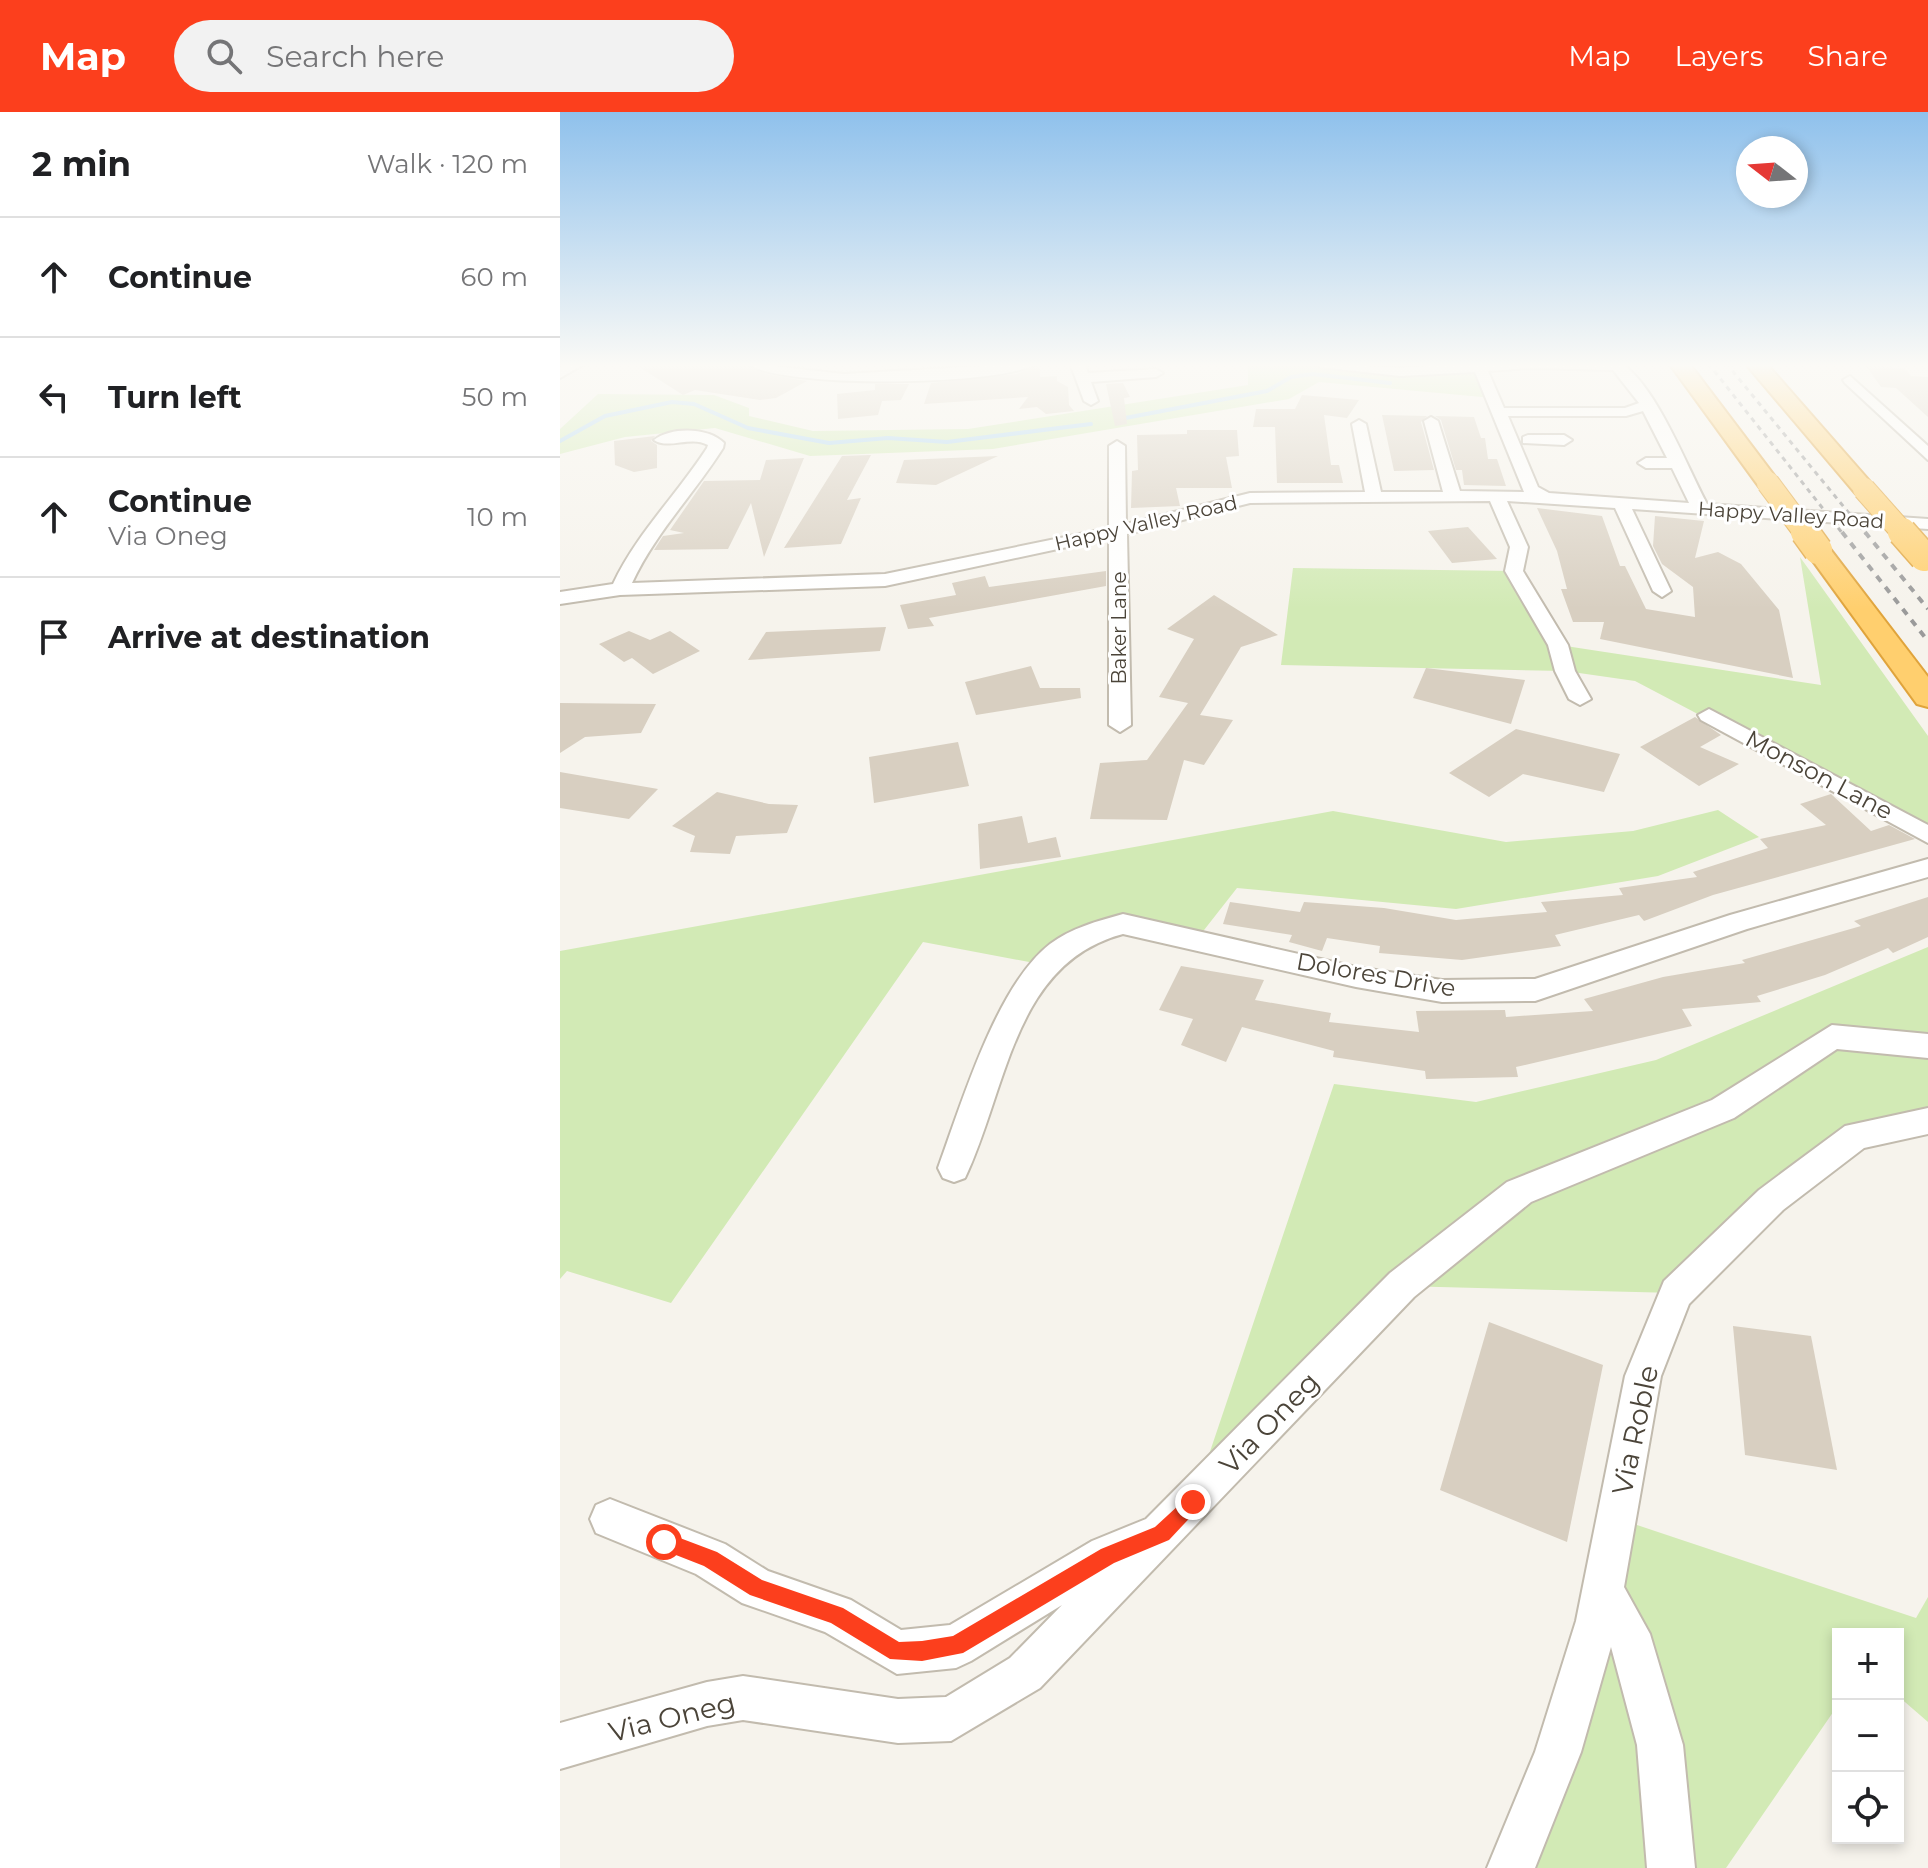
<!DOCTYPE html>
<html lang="en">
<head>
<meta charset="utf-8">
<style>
	body { margin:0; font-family:Montserrat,sans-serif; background:#f2f2f2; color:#202124 }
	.controls { position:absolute; right:24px; bottom:24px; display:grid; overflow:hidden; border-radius:0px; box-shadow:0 4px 12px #0003 }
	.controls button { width:72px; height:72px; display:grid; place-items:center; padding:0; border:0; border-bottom:2px solid #e0e0e0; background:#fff; color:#202124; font:40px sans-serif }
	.compass { position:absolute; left:1176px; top:24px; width:72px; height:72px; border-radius:50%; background:#fff; box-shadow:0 4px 12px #0003; rotate:287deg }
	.stop { position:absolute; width:24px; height:24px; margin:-18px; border:6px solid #fc3f1d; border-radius:50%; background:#fff }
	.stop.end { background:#fc3f1d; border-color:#fff; box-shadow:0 2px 8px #0008 }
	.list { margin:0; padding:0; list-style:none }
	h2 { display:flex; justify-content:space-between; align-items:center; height:104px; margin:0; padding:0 32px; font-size:34px }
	h2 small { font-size:26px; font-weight:400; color:#757577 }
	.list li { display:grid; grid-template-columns:52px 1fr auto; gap:24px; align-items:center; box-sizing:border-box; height:120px; padding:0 32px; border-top:2px solid #e0e0e0 }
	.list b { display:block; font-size:30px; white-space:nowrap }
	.list p { margin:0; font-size:26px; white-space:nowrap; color:#757577 }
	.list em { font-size:26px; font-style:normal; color:#757577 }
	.icon { flex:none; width:44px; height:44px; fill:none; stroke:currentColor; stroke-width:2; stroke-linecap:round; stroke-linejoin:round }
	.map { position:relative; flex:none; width:1368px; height:1756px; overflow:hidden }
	header { display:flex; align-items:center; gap:48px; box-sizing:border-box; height:112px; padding:0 40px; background:#fc3f1d; color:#fff }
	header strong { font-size:38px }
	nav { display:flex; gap:44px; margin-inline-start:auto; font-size:28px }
	.search { width:560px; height:72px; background:#f2f2f2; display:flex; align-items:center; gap:20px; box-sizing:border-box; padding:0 28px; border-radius:44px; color:#757577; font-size:30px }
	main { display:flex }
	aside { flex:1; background:#fff }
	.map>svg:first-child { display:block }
	.green { fill:#d2eab5 }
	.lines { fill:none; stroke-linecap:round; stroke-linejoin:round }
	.stream { stroke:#a9d4f2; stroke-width:4 }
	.building { fill:#d8cfc1 }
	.minor-casing { stroke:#c2bbae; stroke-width:4 }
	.highway-casing { stroke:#e0a43c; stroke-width:4 }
	.minor { fill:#fff; fill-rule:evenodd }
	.highway { fill:#ffcf6e; fill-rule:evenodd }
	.rail-far1 { stroke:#9a9a9a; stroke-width:3; stroke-dasharray:5 5; stroke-linecap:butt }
	.rail { stroke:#9a9a9a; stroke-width:4; stroke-dasharray:7 7; stroke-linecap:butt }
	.highway-bridge-far1-casing { stroke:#e0a43c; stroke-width:24; stroke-linecap:butt }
	.highway-bridge-casing { stroke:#e0a43c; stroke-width:31; stroke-linecap:butt }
	.highway-bridge-far1 { stroke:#ffcf6e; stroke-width:22 }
	.highway-bridge { stroke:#ffcf6e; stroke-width:28 }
	.route { fill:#fc3f1d }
	.labels { text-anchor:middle; stroke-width:6; stroke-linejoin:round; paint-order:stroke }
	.far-street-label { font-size:20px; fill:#4b4439; stroke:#fff }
	.street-label { font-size:24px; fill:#4b4439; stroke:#fff }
	.near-street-label { font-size:28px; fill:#4b4439; stroke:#fff }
</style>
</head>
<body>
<header>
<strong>Map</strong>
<div class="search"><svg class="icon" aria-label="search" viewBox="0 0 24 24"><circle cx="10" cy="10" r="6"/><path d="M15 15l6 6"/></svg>Search here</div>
<nav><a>Map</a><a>Layers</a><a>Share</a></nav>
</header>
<main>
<aside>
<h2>2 min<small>Walk · 120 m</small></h2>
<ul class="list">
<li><svg class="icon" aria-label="ahead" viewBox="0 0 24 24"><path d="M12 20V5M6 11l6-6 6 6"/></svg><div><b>Continue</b></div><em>60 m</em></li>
<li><svg class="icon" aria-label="left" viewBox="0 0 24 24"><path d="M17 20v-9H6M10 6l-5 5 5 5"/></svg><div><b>Turn left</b></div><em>50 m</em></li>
<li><svg class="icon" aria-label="ahead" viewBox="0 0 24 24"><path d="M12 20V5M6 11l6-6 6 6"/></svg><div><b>Continue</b><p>Via Oneg</p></div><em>10 m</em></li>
<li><svg class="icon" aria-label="arrive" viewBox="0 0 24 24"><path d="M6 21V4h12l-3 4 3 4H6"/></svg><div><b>Arrive at destination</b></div></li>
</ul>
</aside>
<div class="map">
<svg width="1368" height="1756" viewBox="0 0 1368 1756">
	<rect width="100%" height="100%" fill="#f6f3ec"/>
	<!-- green -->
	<g class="green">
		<polygon points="688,251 868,251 876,259 921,257 933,286 759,270 729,287 433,337 250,344 155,316 65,325 0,342 0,317 38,282 154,283 189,296 189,304 253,319 408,317 688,273"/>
		<polygon points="1240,445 1368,624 1368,723 1075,569 1005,559 721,553 733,456 953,459 999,533 1261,573"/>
		<polygon points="1158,698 1199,725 1098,764 896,797 677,776 637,827 563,812 485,853 363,830 111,1191 7,1159 0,1167 0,839 773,699 946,730 1073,719"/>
		<polygon points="1368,835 1368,1009 1296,1024 1116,1181 841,1174 633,1390 774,972 916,990 1096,948"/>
		<polygon points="1056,1406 1356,1506 1368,1485 1368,1610 1338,1584 1338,1522 1278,1522 1278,1593 1166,1756 951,1756"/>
	</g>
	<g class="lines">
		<!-- stream -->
		<g class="stream">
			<polyline points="560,307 707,279 731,265 753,262 830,271"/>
			<polyline points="0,329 45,304 112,290 134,292 188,316 269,331 328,326 387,330 531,312"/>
		</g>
	</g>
	<!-- building -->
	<g class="building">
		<polygon points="73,251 183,251 206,262 247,269 216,286 200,288 135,278 123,283"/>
		<polygon points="480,252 480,265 497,264 497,269 508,275 509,293 514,299 486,302 477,295 459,297 468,285 364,292 371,271 457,262"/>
		<polygon points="1306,254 1344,256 1351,264 1368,265 1368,305 1336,276 1321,275"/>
		<polygon points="563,271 570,285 564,286 567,312 555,314 546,272"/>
		<polygon points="315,272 349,272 341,288 322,289 318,303 278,307 277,282 315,278"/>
		<polygon points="742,283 799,288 787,306 764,303 771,353 779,353 783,371 717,371 715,315 693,315 696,297 735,297"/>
		<polygon points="822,303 867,304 861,310 874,358 834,359"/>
		<polygon points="875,304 914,305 921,326 925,326 928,347 937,347 946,374 904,373 902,358 896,358 881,308"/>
		<polygon points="627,318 677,318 679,344 666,345 672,376 616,376 620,394 571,396 572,359 578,358 577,323 627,322"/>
		<polygon points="95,324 91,329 97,333 97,356 74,360 55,353 54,329"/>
		<polygon points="311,343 287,388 301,386 281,432 224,436 282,344"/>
		<polygon points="438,344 376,373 336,371 344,348"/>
		<polygon points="244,346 204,445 191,391 168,437 94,438 103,424 124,421 110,418 144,369 200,368 206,348"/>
		<polygon points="977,396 1042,404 1060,454 1065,454 1086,497 1135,505 1133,475 1102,452 1093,434 1095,404 1144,409 1135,446 1158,440 1181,452 1219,498 1233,566 1040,527 1044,510 1013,510 1001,477 1007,477 997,439"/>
		<polygon points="908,415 937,447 892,451 868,419"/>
		<polygon points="546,459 546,474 369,506 374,514 348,517 340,493 396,483 392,471 425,464 429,475"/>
		<polygon points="654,483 718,523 681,535 640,603 673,608 644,653 624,648 607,708 530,707 540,651 587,648 628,591 599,585 634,527 607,517"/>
		<polygon points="326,515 320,539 188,548 206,520"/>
		<polygon points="69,519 90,528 110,519 140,539 93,562 72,546 64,550 39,532"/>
		<polygon points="471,554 480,576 520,576 521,586 416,603 405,570"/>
		<polygon points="866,556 965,568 951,612 853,586"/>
		<polygon points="0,591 96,592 81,621 25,625 0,641"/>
		<polygon points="1135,605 1161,623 1140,635 1179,652 1139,674 1080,635"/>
		<polygon points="956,617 1060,642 1044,680 963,662 929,685 889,661"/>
		<polygon points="398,630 409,674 314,691 309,645"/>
		<polygon points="0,660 98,677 69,707 0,696"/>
		<polygon points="157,680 209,692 238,693 227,721 176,724 170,742 130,740 135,724 112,714"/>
		<polygon points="1271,682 1311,719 1329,713 1355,727 1153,783 1084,809 1079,803 995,823 1001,834 902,848 819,841 820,834 767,826 762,839 729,830 732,823 663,812 670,790 740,800 744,790 824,796 896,808 987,800 981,790 1063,783 1059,776 1137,765 1133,760 1208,736 1200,727 1266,713 1240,692"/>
		<polygon points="462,704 468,731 496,725 501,745 420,757 418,712"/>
		<polygon points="1368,785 1368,825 1333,841 1328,836 1265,863 1197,884 1201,890 1122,897 1132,914 956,955 958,965 866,967 865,959 773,945 774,939 682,915 666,950 621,933 633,907 599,898 621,854 704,868 695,888 771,901 769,910 859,920 856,899 945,898 946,905 1033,899 1024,887 1103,865 1185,851 1182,848 1301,814 1294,809"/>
		<polygon points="929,1210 1043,1253 1007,1430 880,1378"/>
		<polygon points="1173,1214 1251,1224 1277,1358 1185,1343"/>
	</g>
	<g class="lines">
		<!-- minor casing -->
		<g class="minor-casing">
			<g id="minor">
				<polygon points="9,251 26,251 0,266 0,256"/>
				<path d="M 186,251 L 284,262 L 477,251 C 446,274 219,277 186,251 Z"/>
				<polygon points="510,251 524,251 528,261 596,257 603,261 596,265 531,270 538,289 531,293 524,289"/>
				<path d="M 753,251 L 840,256 L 911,251 L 1061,251 C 1097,275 1126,353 1147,392 L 1368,407 L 1368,417 L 1072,397 L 1111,479 L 1102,485 L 1093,479 L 1055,396 L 947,389 L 968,435 L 963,459 L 1008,533 L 1015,559 L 1031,587 L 1020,593 L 1009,587 L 995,559 L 988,533 L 945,459 L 950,435 L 930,389 L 690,391 L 567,422 L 571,613 L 560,620 L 549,613 L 549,426 L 325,474 L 60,483 L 0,492 L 0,480 L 53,472 C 77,421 116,384 147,336 L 148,333 C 131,323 108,338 94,328 C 111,315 148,315 164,331 L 163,336 C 134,382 95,421 72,471 L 325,462 L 549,416 L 549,334 L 557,329 L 565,334 L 566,412 L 690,381 L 805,380 L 792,312 L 799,308 L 806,312 L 821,380 L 883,380 L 864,309 L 871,305 L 878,309 L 900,379 L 964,380 L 915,260 L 840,264 L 760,255 ZM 971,256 L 1053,258 L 1079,291 L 1065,296 L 944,296 L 928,259 ZM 1083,299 L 1107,346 L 1086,346 L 1078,351 L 1086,356 L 1112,356 L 1129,391 L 989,381 L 978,375 L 948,304 L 1066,304 Z"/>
				<polygon points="1290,264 1368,334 1368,348 1285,271 1283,268"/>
				<polygon points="968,323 1004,323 1012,328 1004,333 963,331 963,325"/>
				<polygon points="1149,597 1368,713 1368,731 1141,608 1138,603"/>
				<path d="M 1368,747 L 1368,765 L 1187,817 L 975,889 L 882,890 L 796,875 L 563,822 C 453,851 447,978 405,1066 L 394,1070 L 383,1066 L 378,1056 C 401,993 436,874 490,832 C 511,816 538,809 563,802 L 796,855 L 882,868 L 975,867 L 1170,803 Z"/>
				<polygon points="1272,913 1368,922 1368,946 1277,937 1174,1006 971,1090 854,1185 480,1576 391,1629 338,1631 183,1608 147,1614 0,1657 0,1611 147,1570 183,1564 338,1587 386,1585 450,1546 502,1493 411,1549 396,1556 337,1562 265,1520 182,1491 136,1462 36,1421 30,1407 36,1393 50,1387 165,1432 208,1459 291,1488 341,1518 390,1513 532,1429 586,1407 830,1161 947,1070 1152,988"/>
				<polygon points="1368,996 1368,1022 1304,1036 1223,1098 1129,1192 1101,1264 1064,1475 1090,1522 1123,1633 1135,1756 1087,1756 1077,1633 1051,1535 1021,1640 975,1756 927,1756 975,1640 1016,1509 1065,1264 1104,1169 1199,1078 1285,1014"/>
			</g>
		</g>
		<!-- highway casing -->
		<g class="highway-casing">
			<g id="highway">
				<polygon points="1109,251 1129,251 1216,366 1220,371 1216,376 1200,376"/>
				<polygon points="1185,251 1206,251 1312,372 1316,377 1312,382 1296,382"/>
				<polygon points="1258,430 1267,433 1368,565 1368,595 1357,592 1245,438"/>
			</g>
		</g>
		<!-- minor -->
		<use href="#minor" class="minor"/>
		<!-- highway -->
		<use href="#highway" class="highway"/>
		<!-- rail-far1 -->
		<g class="rail-far1">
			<polyline points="1148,251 1283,422"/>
			<polyline points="1166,251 1306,422"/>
		</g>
		<!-- rail -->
		<g class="rail">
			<polyline points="1282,420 1368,529"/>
			<polyline points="1305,420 1368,497"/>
		</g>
		<!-- highway-bridge-far1 casing -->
		<g class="highway-bridge-far1-casing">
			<g id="highway-bridge-far1">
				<polyline points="1208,371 1246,422"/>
				<polyline points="1304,377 1344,422"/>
			</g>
		</g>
		<!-- highway-bridge casing -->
		<g class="highway-bridge-casing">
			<g id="highway-bridge">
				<polyline points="1245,420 1258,438"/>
				<polyline points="1342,420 1364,445"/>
			</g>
		</g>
		<!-- highway-bridge-far1 -->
		<use href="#highway-bridge-far1" class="highway-bridge-far1"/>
		<!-- highway-bridge -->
		<use href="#highway-bridge" class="highway-bridge"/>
	</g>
	<!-- sky -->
	<linearGradient id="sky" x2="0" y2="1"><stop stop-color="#8fc1ec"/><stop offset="0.51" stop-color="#fbfaf6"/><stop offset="1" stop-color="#fbfaf6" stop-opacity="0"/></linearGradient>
	<rect width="1368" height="497" fill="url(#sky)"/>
	<!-- route -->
	<polygon class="route" points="633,1380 642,1390 639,1396 609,1428 554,1451 403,1541 362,1549 330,1547 271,1511 190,1483 144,1454 98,1436 95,1430 104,1420 157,1440 202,1468 283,1496 339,1530 362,1529 393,1524 541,1437 595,1415"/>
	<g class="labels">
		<!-- far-street labels -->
		<g class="far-street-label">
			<text transform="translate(1231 403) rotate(4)" y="7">Happy Valley Road</text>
			<text transform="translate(586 411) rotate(-13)" y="7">Happy Valley Road</text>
			<text transform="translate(559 516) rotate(-90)" y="7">Baker Lane</text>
		</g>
		<!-- street labels -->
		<g class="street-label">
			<text transform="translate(1259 663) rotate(28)" y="8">Monson Lane</text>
			<text transform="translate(816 863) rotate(10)" y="8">Dolores Drive</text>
		</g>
		<!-- near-street labels -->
		<g class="near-street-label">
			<text transform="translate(709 1311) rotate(-46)" y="10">Via Oneg</text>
			<text transform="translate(1075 1318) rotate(-78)" y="10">Via Roble</text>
			<text transform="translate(112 1605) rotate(-14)" y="10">Via Oneg</text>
		</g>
	</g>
</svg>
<div class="controls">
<button>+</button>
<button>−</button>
<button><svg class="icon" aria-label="locate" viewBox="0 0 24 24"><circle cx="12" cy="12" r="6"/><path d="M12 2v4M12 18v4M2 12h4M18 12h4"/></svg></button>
</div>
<svg class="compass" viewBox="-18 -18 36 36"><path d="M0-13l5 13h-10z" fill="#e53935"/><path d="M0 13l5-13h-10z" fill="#757577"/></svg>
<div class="stop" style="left:104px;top:1430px"></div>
<div class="stop end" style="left:633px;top:1390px"></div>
</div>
</main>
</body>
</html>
